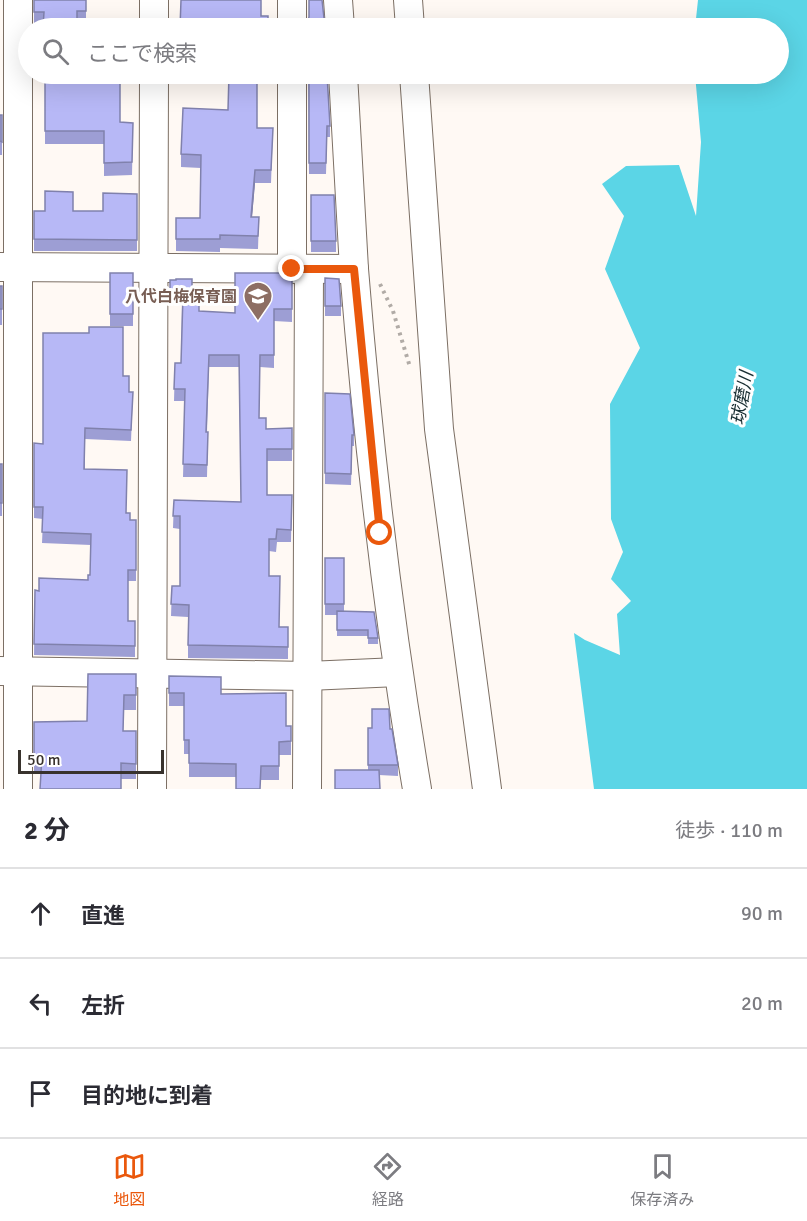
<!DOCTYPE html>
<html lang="ja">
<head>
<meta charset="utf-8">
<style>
	body { margin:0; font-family:Signika,"Noto Sans JP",sans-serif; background:#f7f7f7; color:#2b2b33 }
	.scale { position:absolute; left:18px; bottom:15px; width:146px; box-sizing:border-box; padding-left:6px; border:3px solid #38322d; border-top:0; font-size:16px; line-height:21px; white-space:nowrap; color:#38322d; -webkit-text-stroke:4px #fff; paint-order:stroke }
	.stop { position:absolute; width:18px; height:18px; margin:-14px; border:4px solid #ea580c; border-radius:50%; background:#fff }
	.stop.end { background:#ea580c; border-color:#fff; box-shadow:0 2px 6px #0008 }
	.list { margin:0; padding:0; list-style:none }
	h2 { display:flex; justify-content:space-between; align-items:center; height:78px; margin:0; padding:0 24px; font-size:26px }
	h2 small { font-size:20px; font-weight:400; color:#7c7c81 }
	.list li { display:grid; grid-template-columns:39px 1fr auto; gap:18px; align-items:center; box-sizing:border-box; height:90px; padding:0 24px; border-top:2px solid #e1e1e2 }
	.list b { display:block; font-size:22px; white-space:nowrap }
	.list em { font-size:20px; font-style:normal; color:#7c7c81 }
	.icon { flex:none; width:33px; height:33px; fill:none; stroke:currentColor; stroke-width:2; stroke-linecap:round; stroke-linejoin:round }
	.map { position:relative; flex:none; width:807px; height:789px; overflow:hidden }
	.search { position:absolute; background:#fff; box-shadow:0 6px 24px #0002; left:18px; right:18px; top:18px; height:66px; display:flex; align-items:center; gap:15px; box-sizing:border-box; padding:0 21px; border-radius:33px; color:#7c7c81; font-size:22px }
	.sheet { height:348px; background:#fff }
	nav { display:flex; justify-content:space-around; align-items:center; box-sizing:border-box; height:84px; border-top:2px solid #e1e1e2; background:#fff; font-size:16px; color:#7c7c81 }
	nav a { display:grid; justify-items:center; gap:3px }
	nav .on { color:#ea580c }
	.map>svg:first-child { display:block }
	.water { fill:#5bd5e6 }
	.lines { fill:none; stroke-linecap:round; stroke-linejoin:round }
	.minor-casing { stroke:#7c6f64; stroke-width:30 }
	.path { stroke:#b1aba6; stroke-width:4; stroke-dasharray:3 4.5; stroke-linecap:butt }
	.minor { stroke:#fff; stroke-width:28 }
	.wall { fill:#9d9ed4 }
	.shaded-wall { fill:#8081ac }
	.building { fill:#b7b8f6; stroke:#8081ac; stroke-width:1.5 }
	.route { stroke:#ea580c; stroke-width:8 }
	.labels { text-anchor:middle; stroke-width:6; stroke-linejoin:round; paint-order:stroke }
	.education-label { font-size:16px; font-weight:bold; fill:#785e54; stroke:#fff; text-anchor:end }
	.water-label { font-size:18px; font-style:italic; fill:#192e32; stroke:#fff }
</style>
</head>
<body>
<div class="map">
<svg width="807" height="789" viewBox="0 0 807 789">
	<rect width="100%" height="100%" fill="#fff9f4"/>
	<!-- water -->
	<polygon class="water" points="698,0 807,0 807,789 594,789 574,633 585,640 620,655 617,614 631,601 611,579 623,552 611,519 610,404 640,348 605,269 624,216 602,184 626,166 679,165 696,216 701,142 695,74 778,74 778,28 695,28"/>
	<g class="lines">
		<!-- minor casing -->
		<g class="minor-casing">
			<g id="minor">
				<polyline points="18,0 18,789"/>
				<polyline points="338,0 340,28"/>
				<polyline points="408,0 410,28"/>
				<polyline points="154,28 154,0"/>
				<polyline points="292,28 292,0"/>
				<path d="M 343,74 C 347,139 350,204 354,269 C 368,443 388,617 417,789"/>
				<polyline points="414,74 439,429 487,789"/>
				<polyline points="0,267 354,269"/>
				<polyline points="292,269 292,74"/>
				<polyline points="0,671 308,676 398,672"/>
				<polyline points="152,789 154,74"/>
				<polyline points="307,789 309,269"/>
			</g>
		</g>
		<!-- path -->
		<polyline class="path" points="380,284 393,311 410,367"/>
		<!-- minor -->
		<use href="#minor" class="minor"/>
	</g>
	<!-- wall -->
	<g class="wall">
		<polygon points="34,0 86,0 86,24 34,25"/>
		<polygon points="40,74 120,74 120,122 133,123 132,175 104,176 104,144 45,144 45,78 40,77"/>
		<polygon points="308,74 330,126 330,137 327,137 326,174 309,174"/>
		<polygon points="228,110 257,128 273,128 271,183 255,183 252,217 259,217 258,249 220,248 220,252 176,251 176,218 200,218 201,168 181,167 181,154"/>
		<rect x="0" y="115" width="2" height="40"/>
		<polygon points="137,194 137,251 34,251 34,211 103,211"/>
		<polygon points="311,195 336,241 336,252 311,252"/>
		<rect x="110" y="273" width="23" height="53"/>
		<polygon points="292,273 292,322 274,321 274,368 260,367 259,418 266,429 292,428 292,461 267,461 267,495 292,495 291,542 277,542 276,552 269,551 269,576 279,627 288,627 288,659 188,658 188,617 171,616 172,586 180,586 180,529 173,528 174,500 241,502 239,367 209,367 207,432 208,432 207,477 183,477 185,401 174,401 175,363 181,363 182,304 170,304 170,280 192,295 199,312 235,313"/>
		<polygon points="325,278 341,306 341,316 325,316"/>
		<rect x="0" y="286" width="2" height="39"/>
		<polygon points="123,376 129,392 133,392 131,441 85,439 85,469 127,513 130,520 136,520 136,581 128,581 128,621 135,621 135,657 34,655 35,590 39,591 88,580 90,575 91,545 42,543 43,519 34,518 34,443 43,444"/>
		<polygon points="325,393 354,435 354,446 352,446 351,485 325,484"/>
		<polygon points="0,464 2,503 2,516 0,516"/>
		<polygon points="325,558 344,558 344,611 378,638 378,644 368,644 368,636 337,636 337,615 325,615"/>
		<polygon points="136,674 136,710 124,710 123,731 136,731 136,779 121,779 34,771 34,722 87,721"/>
		<polygon points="169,676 221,694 286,726 291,726 291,755 279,755 279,780 261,780 236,777 189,777 189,754 184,754 184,706 169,706"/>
		<polygon points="368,728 390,729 398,765 398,776 379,775 368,770"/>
	</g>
	<!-- shaded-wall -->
	<polygon class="shaded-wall" points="255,170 255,183 251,229 251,217"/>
	<!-- building -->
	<g class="building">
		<polygon points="34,0 86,0 86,11 77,11 77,28 43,28 44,12 34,12"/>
		<polygon points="181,0 261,0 261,16 268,16 268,28 180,28"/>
		<polygon points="309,0 322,0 324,18 327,28 303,28 307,25 309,17"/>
		<polygon points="45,74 120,74 120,122 133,123 132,162 104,163 104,131 45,131"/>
		<polygon points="229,74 257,74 257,128 273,128 271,170 255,170 251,217 259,217 258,236 220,235 220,239 176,239 176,218 200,218 201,155 181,154 183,108 228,110"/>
		<polygon points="309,74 327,74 330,126 327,126 326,163 309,163"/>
		<polygon points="0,115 2,115 2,142 0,141"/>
		<polygon points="45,191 73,192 73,211 103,211 103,193 137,194 137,240 34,239 34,211 45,211"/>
		<polygon points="311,195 334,195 336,241 311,241"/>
		<rect x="110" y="273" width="23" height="41"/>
		<polygon points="235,273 292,273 292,309 274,309 274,355 260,355 259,418 266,418 266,429 292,428 292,449 267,449 267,495 292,495 291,530 277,529 276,539 269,539 269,576 280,576 279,627 288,627 288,647 188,645 189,605 171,604 172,586 180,586 180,516 173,516 174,500 241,502 239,355 209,355 206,432 208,432 207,465 183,464 185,389 174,389 175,363 181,363 183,295 199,296 199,311 235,313"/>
		<polygon points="325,278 339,279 341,306 325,306"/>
		<polygon points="176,279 192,279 192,295 183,295 183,298 170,298 170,280 176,280"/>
		<rect x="0" y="286" width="2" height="23"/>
		<polygon points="89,327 123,327 123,376 129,376 129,392 133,392 131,430 85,428 84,469 127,470 126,513 130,513 130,520 136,520 136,570 128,570 128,621 135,621 135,646 34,644 35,590 39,591 39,578 88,580 88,575 90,575 91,534 42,532 43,507 34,507 34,443 43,444 43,333 89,333"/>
		<polygon points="325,393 350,394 354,435 352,435 351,474 325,473"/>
		<rect x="0" y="464" width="2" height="39"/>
		<rect x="325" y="558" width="19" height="46"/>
		<polygon points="337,611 374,612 378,638 368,638 368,630 337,630"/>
		<polygon points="88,674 136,674 136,695 124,695 123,731 136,731 136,764 121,763 121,789 40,789 42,756 34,756 34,722 87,721"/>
		<polygon points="169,676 221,677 221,694 286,693 286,726 291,726 291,741 279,742 279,766 261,766 260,789 236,789 236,764 189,763 189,740 184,740 184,693 169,693"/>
		<polygon points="372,709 389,709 390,729 392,729 398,765 368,765 368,728 372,728"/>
		<polygon points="335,770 379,770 380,789 335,789"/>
	</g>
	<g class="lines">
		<!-- route -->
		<polyline class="route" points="292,269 354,269 380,533"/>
	</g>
	<!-- icons -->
	<defs>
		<g id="school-pin" transform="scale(1.5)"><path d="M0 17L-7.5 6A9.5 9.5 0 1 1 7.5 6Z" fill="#8d6e63" stroke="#fff"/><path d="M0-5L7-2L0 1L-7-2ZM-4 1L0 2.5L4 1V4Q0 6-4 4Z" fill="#fff"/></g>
	</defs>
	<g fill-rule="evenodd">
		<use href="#school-pin" x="258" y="296"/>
	</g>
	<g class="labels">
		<!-- education labels -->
		<g class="education-label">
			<text x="237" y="302">八代白梅保育園</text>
		</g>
		<!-- water labels -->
		<g class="water-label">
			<text transform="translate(742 398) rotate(-80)" y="6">球磨川</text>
		</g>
	</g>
</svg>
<div class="scale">50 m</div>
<div class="stop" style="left:380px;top:533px"></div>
<div class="stop end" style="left:292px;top:269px"></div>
<div class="search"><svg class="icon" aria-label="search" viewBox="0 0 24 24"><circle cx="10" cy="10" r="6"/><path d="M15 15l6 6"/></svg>ここで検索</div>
</div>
<section class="sheet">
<h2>2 分<small>徒歩 · 110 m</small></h2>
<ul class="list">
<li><svg class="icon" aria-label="ahead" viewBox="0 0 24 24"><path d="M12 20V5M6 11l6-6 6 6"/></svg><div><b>直進</b></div><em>90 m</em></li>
<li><svg class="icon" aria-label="left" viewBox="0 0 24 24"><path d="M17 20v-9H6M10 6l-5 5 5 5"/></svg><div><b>左折</b></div><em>20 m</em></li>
<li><svg class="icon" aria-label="arrive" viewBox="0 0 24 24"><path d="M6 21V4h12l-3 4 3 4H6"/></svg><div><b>目的地に到着</b></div></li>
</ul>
</section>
<nav>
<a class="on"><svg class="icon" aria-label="map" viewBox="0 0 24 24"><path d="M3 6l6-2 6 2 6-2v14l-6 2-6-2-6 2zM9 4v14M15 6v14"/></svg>地図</a>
<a><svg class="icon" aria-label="directions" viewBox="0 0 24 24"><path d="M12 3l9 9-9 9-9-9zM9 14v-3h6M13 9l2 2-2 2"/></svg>経路</a>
<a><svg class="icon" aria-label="saved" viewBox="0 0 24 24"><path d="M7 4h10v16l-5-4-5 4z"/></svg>保存済み</a>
</nav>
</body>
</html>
